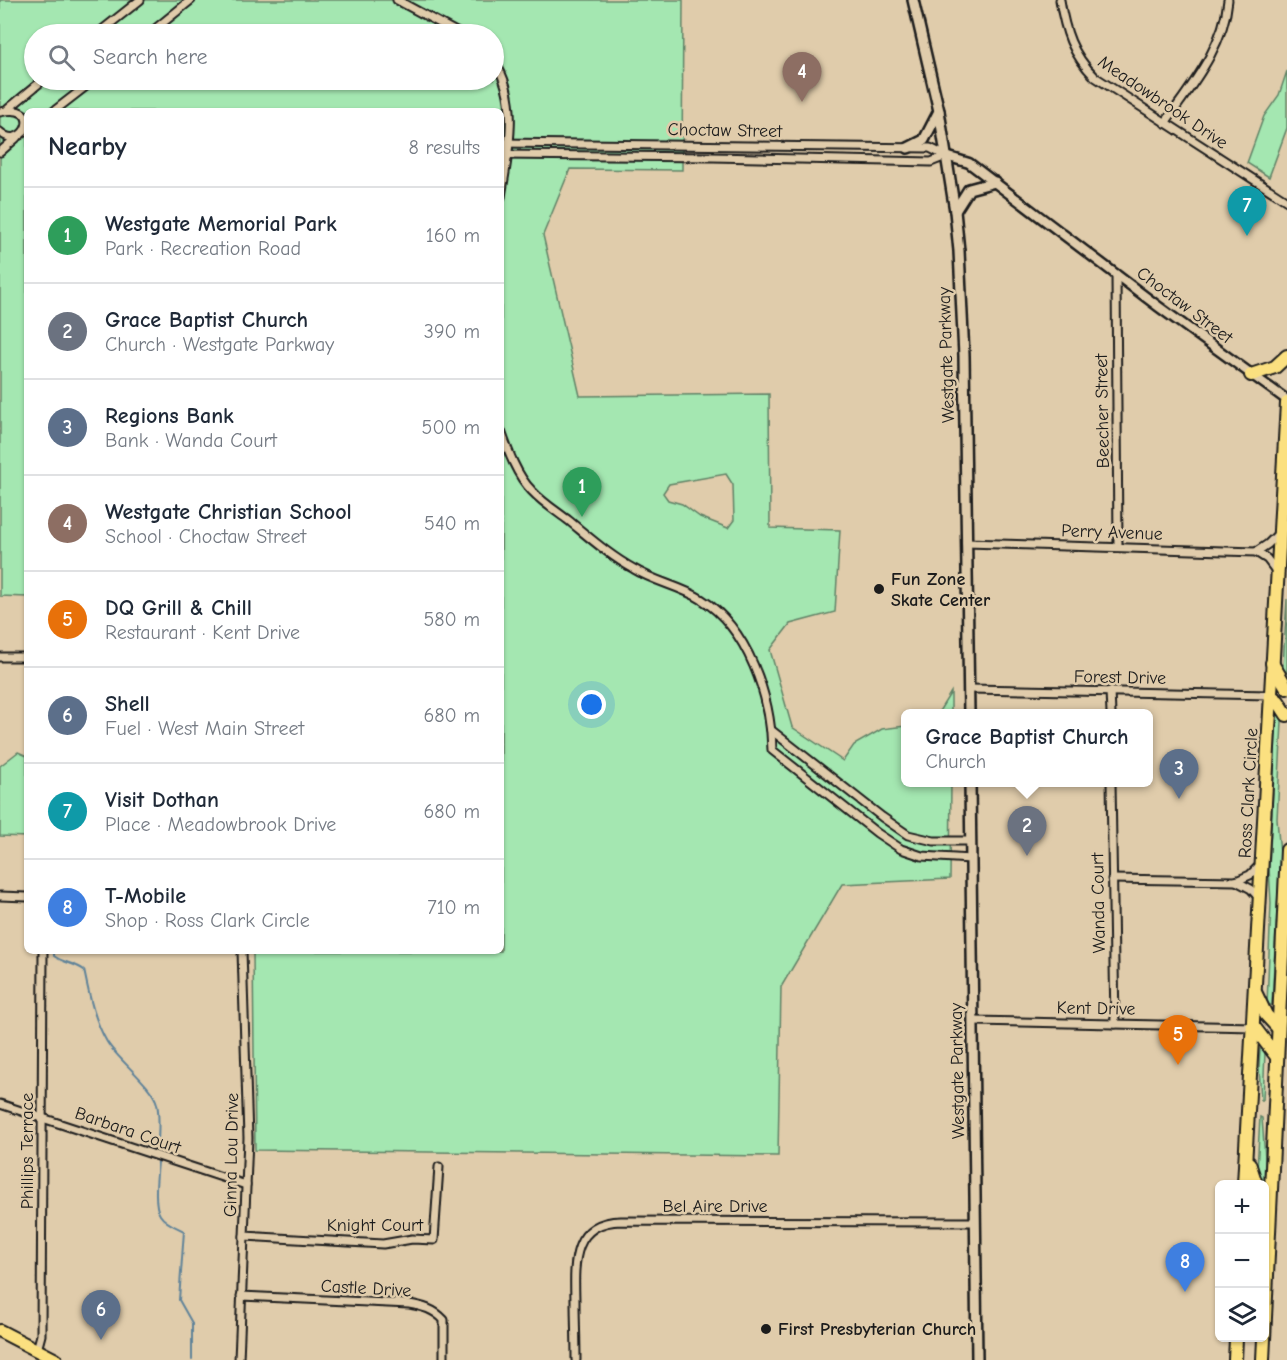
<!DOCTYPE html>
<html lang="en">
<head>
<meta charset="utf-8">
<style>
	body { margin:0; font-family:"Comic Neue",sans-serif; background:#f2f2f3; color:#1f2937 }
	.controls { position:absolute; right:18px; bottom:18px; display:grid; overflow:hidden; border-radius:9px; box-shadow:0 2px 4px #0004 }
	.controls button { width:54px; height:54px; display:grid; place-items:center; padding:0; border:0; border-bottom:2px solid #e0e1e3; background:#fff; color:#1f2937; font:30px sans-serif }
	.you { position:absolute; left:592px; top:705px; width:21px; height:21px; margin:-15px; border:4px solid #fff; border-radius:50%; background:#1a73e8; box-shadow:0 0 0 9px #1a73e833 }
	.badge { display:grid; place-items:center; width:39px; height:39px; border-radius:50%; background:#d93025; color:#fff; font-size:20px; font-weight:700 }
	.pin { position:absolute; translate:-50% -50px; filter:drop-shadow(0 2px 3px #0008) }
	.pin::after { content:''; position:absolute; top:32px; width:21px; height:18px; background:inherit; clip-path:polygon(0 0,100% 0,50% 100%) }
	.popup { position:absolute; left:901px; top:709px; width:252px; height:78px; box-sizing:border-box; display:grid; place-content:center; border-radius:9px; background:#fff; filter:drop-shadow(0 2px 4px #0005); font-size:20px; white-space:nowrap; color:#747a83 }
	.popup b { font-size:22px; color:#1f2937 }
	.popup::after { content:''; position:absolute; left:50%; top:100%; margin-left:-12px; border:12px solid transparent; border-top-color:#fff }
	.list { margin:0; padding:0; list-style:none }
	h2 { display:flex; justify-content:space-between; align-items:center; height:78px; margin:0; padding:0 24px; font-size:26px }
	h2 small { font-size:20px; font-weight:400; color:#747a83 }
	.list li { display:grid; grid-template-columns:39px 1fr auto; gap:18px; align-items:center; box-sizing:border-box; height:96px; padding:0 24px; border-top:2px solid #e0e1e3 }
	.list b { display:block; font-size:22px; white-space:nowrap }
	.list p { margin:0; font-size:20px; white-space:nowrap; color:#747a83 }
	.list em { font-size:20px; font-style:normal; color:#747a83 }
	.icon { flex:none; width:33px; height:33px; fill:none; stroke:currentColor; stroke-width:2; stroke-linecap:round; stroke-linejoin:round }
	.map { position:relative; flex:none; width:1287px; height:1360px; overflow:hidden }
	.search { position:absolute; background:#fff; box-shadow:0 2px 4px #0004; left:24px; top:24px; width:480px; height:66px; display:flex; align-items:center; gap:15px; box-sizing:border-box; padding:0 21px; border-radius:33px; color:#747a83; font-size:22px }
	.panel { position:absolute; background:#fff; box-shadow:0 2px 4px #0004; left:24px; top:108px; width:480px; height:846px; border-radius:9px }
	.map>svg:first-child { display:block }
	.green { fill:#a4e7b1; stroke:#608266; stroke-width:1.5; fill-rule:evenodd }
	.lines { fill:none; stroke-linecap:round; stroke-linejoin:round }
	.stream { stroke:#608399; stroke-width:2 }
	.minor-casing { stroke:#1c1c1c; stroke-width:11 }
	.tertiary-casing { stroke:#1c1c1c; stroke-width:13 }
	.secondary-casing { stroke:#1c1c1c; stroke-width:14 }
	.trunk-casing { stroke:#1c1c1c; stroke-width:16 }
	.minor { stroke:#e0ccab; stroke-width:7 }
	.tertiary { stroke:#e0ccab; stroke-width:8 }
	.secondary { stroke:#e0ccab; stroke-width:9 }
	.trunk { stroke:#fbe080; stroke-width:12 }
	.poi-dot { fill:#1c1c1c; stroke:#e0ccab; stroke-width:2 }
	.labels { text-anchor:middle; stroke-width:5; stroke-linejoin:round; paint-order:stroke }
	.street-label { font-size:18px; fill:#1c1c1c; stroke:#e0ccab }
	.poi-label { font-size:18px; font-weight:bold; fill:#1c1c1c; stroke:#e0ccab; text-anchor:start }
</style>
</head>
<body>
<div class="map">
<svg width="1287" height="1360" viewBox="0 0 1287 1360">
	<rect width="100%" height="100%" fill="#e0ccab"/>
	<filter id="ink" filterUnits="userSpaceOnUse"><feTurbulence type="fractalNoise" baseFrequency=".0167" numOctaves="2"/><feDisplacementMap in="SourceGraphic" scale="12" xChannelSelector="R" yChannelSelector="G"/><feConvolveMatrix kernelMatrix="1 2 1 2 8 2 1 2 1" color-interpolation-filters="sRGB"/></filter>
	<g filter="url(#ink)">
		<!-- green -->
		<g class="green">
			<path d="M 0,0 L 683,0 L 682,170 L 570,169 L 543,235 L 580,396 L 769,394 L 770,528 L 840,530 L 835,612 L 790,624 L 770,650 L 792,727 L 843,761 L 854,745 L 882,729 L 905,726 L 906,782 L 951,783 L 950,879 L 842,884 L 781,987 L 778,1156 L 255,1150 L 253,951 L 501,951 L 501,111 L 27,111 L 27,597 L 0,596 ZM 34,34 L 494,34 L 494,80 L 34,80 ZM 726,474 L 733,485 L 734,520 L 728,528 L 700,517 L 682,504 L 668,500 L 663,493 L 669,484 Z"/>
			<polygon points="1287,71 1287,128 1269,177 1247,163 1264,116 1279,95"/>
			<polygon points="1287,599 1287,676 1284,676 1283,668"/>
			<polygon points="951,692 951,713 938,713"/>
			<polygon points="1277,714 1281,714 1282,722 1277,819 1280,854 1272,1003 1272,1005 1267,1005 1271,903 1269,868"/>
			<polygon points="18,752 27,756 27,837 0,836 0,766"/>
			<polygon points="1260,1049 1265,1050 1265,1052 1263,1100 1261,1100 1259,1066"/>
			<polygon points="1260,1117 1262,1118 1265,1158 1264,1182 1260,1183 1257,1171"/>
		</g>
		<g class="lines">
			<!-- stream -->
			<g class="stream">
				<path d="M 54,951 L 54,956 C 63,963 75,963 84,970 C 89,994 94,1020 107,1042 C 118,1060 153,1086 157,1104 C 160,1117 158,1132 158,1146"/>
				<path d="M 158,1162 C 157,1175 153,1204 160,1215 C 165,1223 176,1227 184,1231 L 179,1300 L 192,1323 L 192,1360"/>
			</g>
			<!-- minor casing -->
			<g class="minor-casing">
				<g id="minor">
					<polyline points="397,0 460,34"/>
					<path d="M 1060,0 C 1065,31 1072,54 1095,77 L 1287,201"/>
					<polyline points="97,34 140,0"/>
					<polyline points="149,34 191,0"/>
					<path d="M 494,61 C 521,100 508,153 501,197"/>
					<polyline points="8,109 43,80"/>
					<polyline points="54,111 94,80"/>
					<path d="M 0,112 C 46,101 24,154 0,132"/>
					<path d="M 1165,123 C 1191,86 1224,47 1228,0"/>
					<polyline points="501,143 930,148 946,156"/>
					<polyline points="0,152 16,138"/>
					<polyline points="501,155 712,157 931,162 946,156"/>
					<polyline points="1116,274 1118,547"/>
					<path d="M 501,431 C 508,451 517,476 532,491 C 542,502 556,511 568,520 C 589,537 610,556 634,569 C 655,582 680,586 701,599 C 748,628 771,697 772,750 L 877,833 L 901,849 L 922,856 L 971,859"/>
					<polyline points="966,543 1256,552 1267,559 1276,571"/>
					<polyline points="1256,552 1268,544 1279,533"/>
					<polyline points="0,657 27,657"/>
					<polyline points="969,689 1270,695"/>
					<polyline points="1110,691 1111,714"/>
					<polyline points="771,730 882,817 908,835 934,841 970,841"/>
					<polyline points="1111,782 1115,1024"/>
					<polyline points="1112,879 1236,881 1250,875 1260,865"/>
					<polyline points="1236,881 1251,889 1260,899"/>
					<polyline points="0,896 27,897"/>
					<polyline points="973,1021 1254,1027"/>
					<polyline points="0,1104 246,1185"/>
					<polyline points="244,1236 383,1244 412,1239 434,1240 439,1167"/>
					<path d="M 241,1296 L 409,1304 C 422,1306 434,1309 444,1320 L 444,1360"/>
					<polyline points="37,1350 41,1335 43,951"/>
					<polyline points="239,1360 248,1138 242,951"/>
					<path d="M 576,1360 C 576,1340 575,1320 575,1300 C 574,1263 572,1222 621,1221 L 975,1222"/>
				</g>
			</g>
			<!-- tertiary casing -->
			<g class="tertiary-casing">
				<polyline id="tertiary" points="946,156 969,163 1159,307 1287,400"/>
			</g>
			<!-- secondary casing -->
			<g class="secondary-casing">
				<g id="secondary">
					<polyline points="913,0 939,111 955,211 959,251 964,356 969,714"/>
					<polyline points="908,148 924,140 939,111"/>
					<polyline points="955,211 969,189 995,182"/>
					<polyline points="970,782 977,1360"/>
				</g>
			</g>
			<!-- trunk casing -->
			<g class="trunk-casing">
				<g id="trunk">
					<polyline points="1251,375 1275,367 1287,356"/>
					<polyline points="1272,663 1287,688"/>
					<polyline points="1270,695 1278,701 1287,715"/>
					<polyline points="1256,994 1266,1015 1278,1028"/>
					<polyline points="1254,1027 1277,1057"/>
					<polyline points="1249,1163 1256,1184"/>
					<polyline points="1244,1184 1287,403"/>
					<polyline points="0,1331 56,1360"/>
					<polyline points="1235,1360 1236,1338"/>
					<polyline points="1263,1360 1287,850"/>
				</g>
			</g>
			<!-- minor -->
			<use href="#minor" class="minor"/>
			<!-- tertiary -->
			<use href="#tertiary" class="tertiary"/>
			<!-- secondary -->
			<use href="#secondary" class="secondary"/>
			<!-- trunk -->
			<use href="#trunk" class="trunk"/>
		</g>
	</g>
	<!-- markers -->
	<g class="poi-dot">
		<circle cx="879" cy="589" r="6"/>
		<circle cx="766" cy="1329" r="6"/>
	</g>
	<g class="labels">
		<!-- street labels -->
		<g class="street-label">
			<text transform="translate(1163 102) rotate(34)" y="6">Meadowbrook Drive</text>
			<text transform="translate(725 130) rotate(1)" y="6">Choctaw Street</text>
			<text transform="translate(1185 305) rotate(37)" y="6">Choctaw Street</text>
			<text transform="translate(946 355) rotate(-92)" y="6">Westgate Parkway</text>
			<text transform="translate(1102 411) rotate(-91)" y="6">Beecher Street</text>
			<text transform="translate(1112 532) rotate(2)" y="6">Perry Avenue</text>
			<text transform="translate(1120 677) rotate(1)" y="6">Forest Drive</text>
			<text transform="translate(1248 793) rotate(-87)" y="6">Ross Clark Circle</text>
			<text transform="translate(1098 903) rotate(-91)" y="6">Wanda Court</text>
			<text transform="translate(1096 1008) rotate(1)" y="6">Kent Drive</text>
			<text transform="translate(957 1071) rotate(-91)" y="6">Westgate Parkway</text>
			<text transform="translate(128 1130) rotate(19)" y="6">Barbara Court</text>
			<text transform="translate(27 1151) rotate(-90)" y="6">Phillips Terrace</text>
			<text transform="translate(231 1155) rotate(-89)" y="6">Ginna Lou Drive</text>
			<text x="715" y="1212">Bel Aire Drive</text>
			<text x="375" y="1231">Knight Court</text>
			<text transform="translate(366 1288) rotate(3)" y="6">Castle Drive</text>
		</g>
		<!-- poi labels -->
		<g class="poi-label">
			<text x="891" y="585">Fun Zone<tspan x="891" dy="21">Skate Center</tspan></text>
			<text x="778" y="1335">First Presbyterian Church</text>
		</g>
	</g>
</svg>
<div class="controls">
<button>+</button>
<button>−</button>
<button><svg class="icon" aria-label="layers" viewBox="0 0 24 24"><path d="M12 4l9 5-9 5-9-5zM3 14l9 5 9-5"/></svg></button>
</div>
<div class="you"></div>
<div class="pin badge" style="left:582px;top:517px;background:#2e9e5b">1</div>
<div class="pin badge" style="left:1027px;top:856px;background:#6b7280">2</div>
<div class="popup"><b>Grace Baptist Church</b>Church</div>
<div class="pin badge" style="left:1179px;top:799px;background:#5c6f8a">3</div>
<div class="pin badge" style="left:802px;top:102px;background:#8d6e63">4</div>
<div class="pin badge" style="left:1178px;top:1065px;background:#e8710a">5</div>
<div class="pin badge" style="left:101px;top:1340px;background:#5c6f8a">6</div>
<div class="pin badge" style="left:1247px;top:236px;background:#0f9aa8">7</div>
<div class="pin badge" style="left:1185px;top:1292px;background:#3f7fe0">8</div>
<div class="search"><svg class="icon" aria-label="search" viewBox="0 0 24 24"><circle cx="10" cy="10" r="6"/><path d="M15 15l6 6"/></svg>Search here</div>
<section class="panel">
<h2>Nearby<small>8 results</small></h2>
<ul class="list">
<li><span class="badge" style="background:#2e9e5b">1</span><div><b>Westgate Memorial Park</b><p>Park · Recreation Road</p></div><em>160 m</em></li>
<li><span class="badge" style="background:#6b7280">2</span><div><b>Grace Baptist Church</b><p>Church · Westgate Parkway</p></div><em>390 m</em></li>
<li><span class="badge" style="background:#5c6f8a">3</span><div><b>Regions Bank</b><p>Bank · Wanda Court</p></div><em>500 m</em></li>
<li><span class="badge" style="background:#8d6e63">4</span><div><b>Westgate Christian School</b><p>School · Choctaw Street</p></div><em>540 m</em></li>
<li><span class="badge" style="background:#e8710a">5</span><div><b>DQ Grill &amp; Chill</b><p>Restaurant · Kent Drive</p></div><em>580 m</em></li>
<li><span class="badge" style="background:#5c6f8a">6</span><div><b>Shell</b><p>Fuel · West Main Street</p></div><em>680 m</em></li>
<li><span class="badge" style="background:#0f9aa8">7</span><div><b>Visit Dothan</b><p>Place · Meadowbrook Drive</p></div><em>680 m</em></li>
<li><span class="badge" style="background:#3f7fe0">8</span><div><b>T-Mobile</b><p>Shop · Ross Clark Circle</p></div><em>710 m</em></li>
</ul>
</section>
</div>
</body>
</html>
